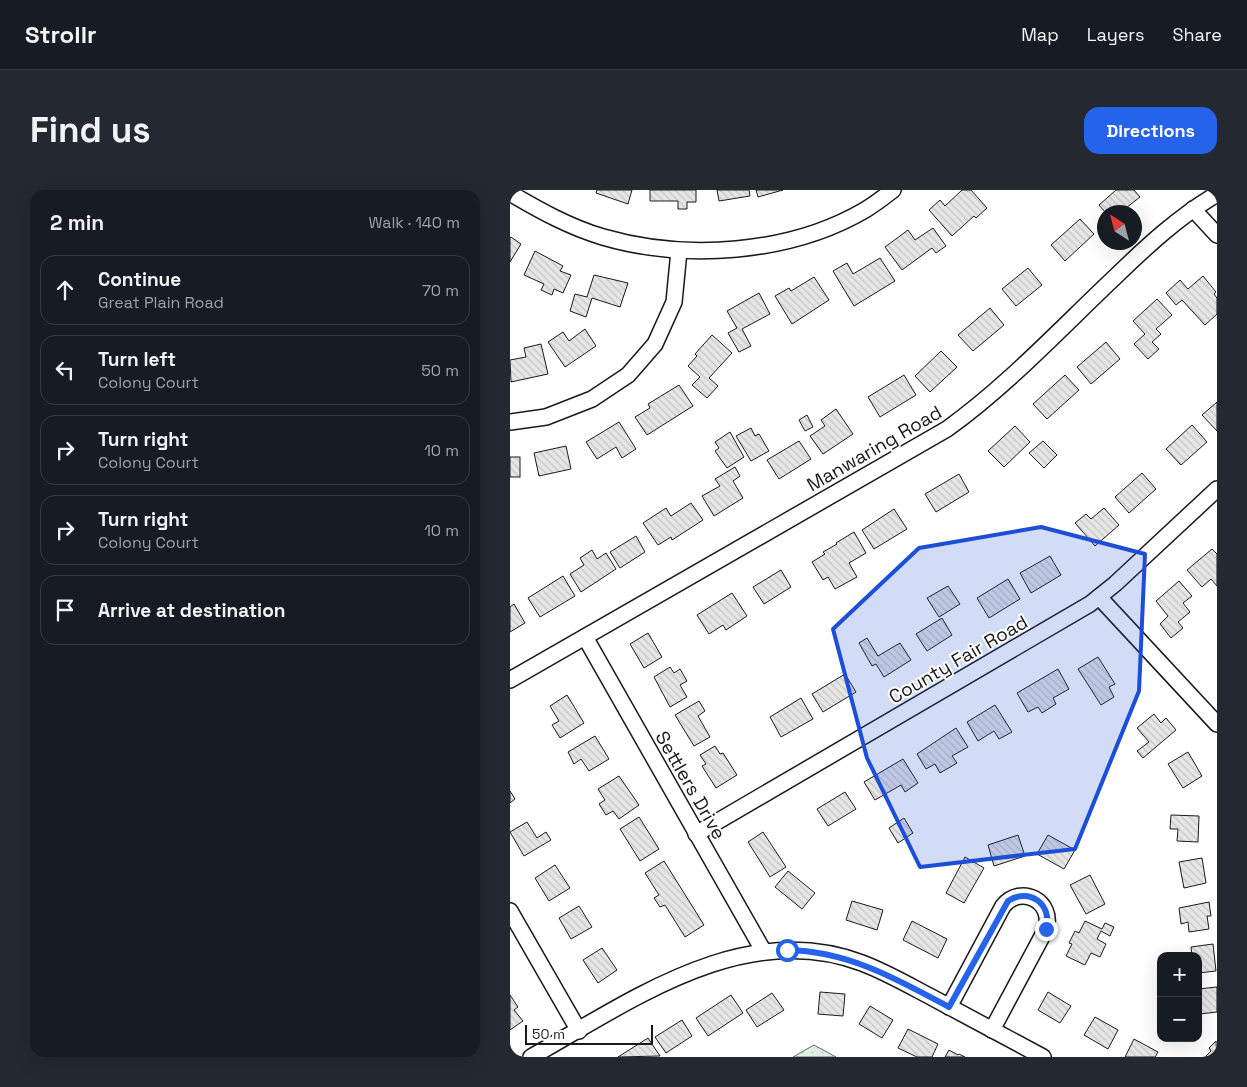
<!DOCTYPE html>
<html lang="en">
<head>
<meta charset="utf-8">
<style>
	body { margin:0; font-family:"Space Grotesk",sans-serif; background:#242831; color:#f1f3f6 }
	.controls { position:absolute; right:15px; bottom:15px; display:grid; overflow:hidden; border-radius:10px; box-shadow:0 5px 20px #0002 }
	.controls button { width:45px; height:45px; display:grid; place-items:center; padding:0; border:0; border-bottom:1px solid #363941; background:#171b24; color:#f1f3f6; font:25px sans-serif }
	.compass { position:absolute; left:587px; top:15px; width:45px; height:45px; border-radius:50%; background:#171b24; box-shadow:0 5px 20px #0002; rotate:324deg }
	.scale { position:absolute; left:15px; bottom:12px; width:128px; box-sizing:border-box; padding-left:5px; border:2px solid #1a1a1a; border-top:0; font-size:14px; line-height:18px; white-space:nowrap; color:#1a1a1a; -webkit-text-stroke:4px #fff; paint-order:stroke }
	.stop { position:absolute; width:15px; height:15px; margin:-11px; border:4px solid #2563eb; border-radius:50%; background:#fff }
	.stop.end { background:#2563eb; border-color:#fff; box-shadow:0 1px 5px #0008 }
	.list { margin:0; padding:0; list-style:none }
	h2 { display:flex; justify-content:space-between; align-items:center; height:65px; margin:0; padding:0 20px; font-size:21px }
	h2 small { font-size:16px; font-weight:400; color:#9ea1a6 }
	.list li { display:grid; grid-template-columns:32px 1fr auto; gap:15px; align-items:center; box-sizing:border-box; height:70px; margin:0 10px 10px; padding:0 10px; border:1px solid #363941; border-radius:15px }
	.list b { display:block; font-size:19px; white-space:nowrap }
	.list p { margin:0; font-size:16px; white-space:nowrap; color:#9ea1a6 }
	.list em { font-size:16px; font-style:normal; color:#9ea1a6 }
	.icon { flex:none; width:28px; height:28px; fill:none; stroke:currentColor; stroke-width:2; stroke-linecap:round; stroke-linejoin:round }
	.map { position:relative; flex:none; width:707px; height:867px; overflow:hidden; border-radius:15px }
	header { display:flex; align-items:center; gap:30px; box-sizing:border-box; height:70px; padding:0 25px; background:#171b24; border-bottom:1px solid #363941 }
	header strong { font-size:24px }
	nav { display:flex; gap:28px; margin-inline-start:auto; font-size:18px }
	.intro { display:flex; align-items:center; justify-content:space-between; box-sizing:border-box; height:120px; padding:0 30px }
	h1 { margin:0; font-size:35px }
	.button { padding:12px 22px; border-radius:15px; background:#2563eb; color:#fff; font-size:18px; font-weight:700 }
	main { display:flex; gap:30px; padding:0 30px }
	aside { flex:1; background:#171b24; border-radius:15px; box-shadow:0 5px 20px #0002 }
	.map>svg:first-child { display:block }
	.grass { fill:url(#grass-dots); stroke:#6a6a6a }
	.building { fill:url(#building-back-hatch); stroke:#1a1a1a }
	.lines { fill:none; stroke-linecap:round; stroke-linejoin:round }
	.minor-casing { stroke:#1a1a1a; stroke-width:18 }
	.minor { stroke:#fff; stroke-width:15 }
	.route { stroke:#2563eb; stroke-width:6 }
	.marked { fill:#1d4ed8; fill-opacity:0.2; stroke:#1d4ed8; stroke-width:4; stroke-linejoin:round }
	.labels { text-anchor:middle; stroke-width:4; stroke-linejoin:round; paint-order:stroke }
	.street-label { font-size:19px; fill:#1a1a1a; stroke:#fff }
</style>
</head>
<body>
<header>
<strong>Strollr</strong>
<nav><a>Map</a><a>Layers</a><a>Share</a></nav>
</header>
<div class="intro"><h1>Find us</h1><a class="button">Directions</a></div>
<main>
<aside>
<h2>2 min<small>Walk · 140 m</small></h2>
<ul class="list">
<li><svg class="icon" aria-label="ahead" viewBox="0 0 24 24"><path d="M12 20V5M6 11l6-6 6 6"/></svg><div><b>Continue</b><p>Great Plain Road</p></div><em>70 m</em></li>
<li><svg class="icon" aria-label="left" viewBox="0 0 24 24"><path d="M17 20v-9H6M10 6l-5 5 5 5"/></svg><div><b>Turn left</b><p>Colony Court</p></div><em>50 m</em></li>
<li><svg class="icon" aria-label="right" viewBox="0 0 24 24"><path d="M7 20v-9h11M14 6l5 5-5 5"/></svg><div><b>Turn right</b><p>Colony Court</p></div><em>10 m</em></li>
<li><svg class="icon" aria-label="right" viewBox="0 0 24 24"><path d="M7 20v-9h11M14 6l5 5-5 5"/></svg><div><b>Turn right</b><p>Colony Court</p></div><em>10 m</em></li>
<li><svg class="icon" aria-label="arrive" viewBox="0 0 24 24"><path d="M6 21V4h12l-3 4 3 4H6"/></svg><div><b>Arrive at destination</b></div></li>
</ul>
</aside>
<div class="map">
<svg width="707" height="867" viewBox="0 0 707 867">
	<defs>
		<pattern id="grass-dots" width="8" height="8" patternUnits="userSpaceOnUse" patternTransform="scale(1.25)"><rect width="8" height="8" fill="#e0efe3"/><path d="M2 2h.1M6 6h.1" fill="none" stroke="#c0ccc2" stroke-width="1.8" stroke-linecap="round"/></pattern>
		<pattern id="building-back-hatch" width="6" height="6" patternUnits="userSpaceOnUse" patternTransform="scale(1.25)"><rect width="6" height="6" fill="#e6e6e6"/><path d="M-1 5l2 2M0 0l6 6M5-1l2 2" fill="none" stroke="#c5c5c5"/></pattern>
	</defs>
	<rect width="100%" height="100%" fill="#fff"/>
	<!-- grass -->
	<polygon class="grass" points="304,855 326,867 283,867"/>
	<!-- building -->
	<g class="building">
		<polygon points="87,0 122,0 118,14 86,3"/>
		<polygon points="140,0 186,0 186,12 177,12 177,19 168,19 168,11 140,11"/>
		<polygon points="207,0 239,0 240,6 209,11"/>
		<polygon points="246,0 273,0 248,7"/>
		<polygon points="452,0 461,0 477,18 466,28 464,26 442,46 419,20 430,10 435,16"/>
		<polygon points="606,0 624,0 630,7 611,22 595,22 589,15"/>
		<polygon points="570,29 584,44 555,71 541,55"/>
		<polygon points="423,38 436,56 426,63 422,58 392,80 375,57 398,40 405,50"/>
		<polygon points="1,47 11,54 0,72 0,48"/>
		<polygon points="25,61 53,76 50,81 61,85 53,103 44,99 42,105 31,100 34,94 14,85"/>
		<polygon points="370,68 385,91 344,116 323,81 337,73 343,84"/>
		<polygon points="518,78 532,95 506,116 492,99"/>
		<polygon points="84,85 118,93 110,117 82,108 76,127 60,121 65,104 77,107"/>
		<polygon points="693,86 706,102 704,104 707,108 707,124 695,135 672,110 666,115 656,103 670,90 678,99"/>
		<polygon points="304,87 319,110 282,134 265,106 279,98 281,101"/>
		<polygon points="249,103 260,124 232,139 241,156 229,162 218,143 227,138 217,121"/>
		<polygon points="647,109 662,125 646,139 651,144 642,152 649,159 638,169 624,154 635,144 623,131"/>
		<polygon points="480,118 494,135 463,161 448,145"/>
		<polygon points="75,139 86,156 55,177 38,152 53,142 59,151"/>
		<polygon points="202,145 222,163 199,188 208,196 197,208 182,195 190,187 178,176 187,166 185,164"/>
		<polygon points="596,152 610,169 581,194 567,177"/>
		<polygon points="31,154 38,184 1,192 0,170 16,167 14,158"/>
		<polygon points="431,161 447,177 420,202 405,186"/>
		<polygon points="394,185 406,205 370,227 358,207"/>
		<polygon points="555,185 569,200 537,229 523,214"/>
		<polygon points="169,195 183,216 137,245 125,227 140,218 138,214"/>
		<polygon points="707,212 707,241 692,225"/>
		<polygon points="326,219 343,244 313,264 300,246 315,236 311,230"/>
		<polygon points="297,225 303,237 295,241 289,230"/>
		<polygon points="109,232 126,259 112,268 106,257 87,269 76,252"/>
		<polygon points="682,235 697,252 671,275 656,259"/>
		<polygon points="505,236 520,252 494,277 478,261"/>
		<polygon points="241,238 245,246 249,244 259,261 241,271 226,246"/>
		<polygon points="220,242 234,267 217,278 205,261 209,258 205,252"/>
		<polygon points="289,251 301,269 269,289 257,270"/>
		<polygon points="533,251 547,265 534,278 519,263"/>
		<polygon points="56,256 61,279 29,286 24,263"/>
		<rect x="0" y="267" width="10" height="20"/>
		<polygon points="225,277 230,286 223,291 233,308 204,326 192,306 210,296 205,289"/>
		<polygon points="632,283 646,299 619,323 605,307"/>
		<polygon points="449,284 459,302 426,322 415,304"/>
		<polygon points="181,313 193,330 162,350 161,347 148,355 133,333 156,318 161,326"/>
		<polygon points="594,318 609,335 585,356 565,333 576,324 581,329"/>
		<polygon points="384,319 397,339 364,359 352,340"/>
		<polygon points="344,342 356,363 339,373 347,387 325,399 318,387 313,390 302,372 315,364 313,362 327,354 326,353"/>
		<polygon points="126,346 135,362 110,378 100,362"/>
		<polygon points="702,359 707,364 707,396 701,389 692,397 677,380"/>
		<polygon points="82,360 87,369 96,363 106,379 71,402 60,384 74,375 70,368"/>
		<polygon points="540,366 551,385 521,403 510,383"/>
		<polygon points="271,380 281,397 254,414 243,397"/>
		<polygon points="53,386 65,406 30,427 18,408"/>
		<polygon points="498,389 510,409 479,428 467,408"/>
		<polygon points="669,391 682,406 673,413 680,422 668,432 673,438 661,448 650,434 658,426 646,411"/>
		<polygon points="438,396 450,414 429,427 417,408"/>
		<polygon points="222,403 237,426 216,440 213,435 199,444 187,425"/>
		<polygon points="4,414 15,433 0,442 0,417"/>
		<polygon points="432,428 442,445 417,461 406,444"/>
		<polygon points="138,443 152,467 134,478 120,454"/>
		<polygon points="357,448 368,466 390,453 401,470 374,487 366,474 362,476 349,453"/>
		<polygon points="588,467 605,494 599,497 604,507 591,515 568,479"/>
		<polygon points="160,477 164,483 170,479 177,491 170,495 177,507 160,517 144,487"/>
		<polygon points="548,479 559,499 543,508 546,514 532,523 528,517 518,522 507,503"/>
		<polygon points="335,484 346,502 313,522 302,504"/>
		<polygon points="57,505 74,533 50,548 42,535 49,531 40,516"/>
		<polygon points="291,508 303,529 271,547 260,527"/>
		<polygon points="189,511 195,521 188,526 200,547 184,556 165,525"/>
		<polygon points="485,515 502,542 489,549 484,541 468,551 457,532"/>
		<polygon points="644,524 651,533 656,528 666,540 633,568 627,561 639,552 627,538"/>
		<polygon points="446,538 458,557 442,566 447,573 430,583 425,574 416,579 407,564"/>
		<polygon points="85,546 99,569 79,581 71,569 64,574 58,562"/>
		<polygon points="205,556 210,564 213,563 227,585 206,598 192,576 196,574 190,565"/>
		<polygon points="678,562 692,586 673,598 658,574"/>
		<polygon points="393,569 408,593 395,602 391,595 365,610 354,592"/>
		<polygon points="109,586 129,615 109,629 103,621 96,625 89,614 95,610 88,599"/>
		<polygon points="0,601 5,609 0,613"/>
		<polygon points="335,602 346,619 318,636 307,619"/>
		<polygon points="661,625 689,626 688,652 667,651 668,639 660,639"/>
		<polygon points="129,627 149,659 130,671 110,639"/>
		<polygon points="394,628 403,643 388,653 379,638"/>
		<polygon points="17,632 27,648 36,642 41,650 14,666 0,642"/>
		<polygon points="253,642 276,677 260,687 238,652"/>
		<polygon points="508,645 515,666 484,676 478,655"/>
		<polygon points="538,645 565,660 554,679 527,664"/>
		<polygon points="455,667 474,678 454,713 436,703"/>
		<polygon points="692,668 696,693 674,698 669,672"/>
		<polygon points="154,671 194,735 175,747 155,715 150,717 144,708 149,705 135,683"/>
		<polygon points="45,675 60,698 39,711 25,688"/>
		<polygon points="278,681 305,703 292,719 265,697"/>
		<polygon points="580,685 595,714 576,724 560,695"/>
		<polygon points="342,711 373,720 367,740 336,730"/>
		<polygon points="699,712 701,726 697,726 699,739 679,742 678,732 671,734 669,718"/>
		<polygon points="69,716 82,737 61,749 49,728"/>
		<polygon points="402,731 437,749 428,768 393,750"/>
		<polygon points="575,731 592,739 595,733 604,737 600,746 591,741 587,749 596,754 590,767 581,763 575,775 556,766 562,754 559,753 565,741 569,743"/>
		<polygon points="703,754 706,781 688,783 688,766 682,766 681,757"/>
		<polygon points="92,758 107,780 88,793 73,770"/>
		<polygon points="707,797 707,822 690,824 688,799"/>
		<polygon points="310,802 335,804 333,826 308,824"/>
		<polygon points="538,802 561,816 550,833 528,820"/>
		<polygon points="262,803 274,820 247,837 236,820"/>
		<polygon points="0,805 8,817 4,820 13,831 0,840"/>
		<polygon points="221,805 233,823 198,846 186,828"/>
		<polygon points="360,816 383,830 372,848 349,834"/>
		<polygon points="585,827 608,840 598,859 574,845"/>
		<polygon points="172,830 182,846 156,863 145,847"/>
		<polygon points="398,839 428,854 422,867 407,867 388,858"/>
		<polygon points="138,848 150,866 108,867"/>
		<polygon points="624,849 648,862 645,867 615,867"/>
		<polygon points="706,851 707,867 695,867 701,861 699,858"/>
		<polygon points="439,860 448,865 449,864 455,867 435,867"/>
	</g>
	<g class="lines">
		<!-- minor casing -->
		<g class="minor-casing">
			<g id="minor">
				<path d="M 0,3 C 29,20 59,37 93,47 C 175,71 280,64 355,20 C 365,14 374,7 383,0"/>
				<polyline points="683,19 707,45"/>
				<polyline points="0,232 36,227 82,209 118,185 145,154 164,112 169,61"/>
				<polyline points="589,407 707,534"/>
				<polyline points="75,447 254,762"/>
				<path d="M 0,490 L 437,239 C 498,195 550,139 604,88 C 636,57 668,27 707,4"/>
				<polyline points="186,644 580,414 605,394 707,299"/>
				<polyline points="0,721 69,841"/>
				<path d="M 439,817 L 493,716 C 511,694 544,711 536,739 L 482,840"/>
				<path d="M 21,867 C 120,812 233,728 352,773 C 376,782 400,796 423,808 C 460,828 496,847 533,867"/>
			</g>
		</g>
		<!-- minor -->
		<use href="#minor" class="minor"/>
	</g>
	<g class="lines">
		<!-- route -->
		<path class="route" d="M 277,760 C 338,761 387,789 439,817 L 498,711 C 519,697 543,714 536,739"/>
	</g>
	<!-- marked area -->
	<path class="marked" d="M 531,337 L 635,364 L 629,501 L 565,659 L 410,677 L 357,568 L 323,439 L 409,358 Z"/>
	<g class="labels">
		<!-- street labels -->
		<g class="street-label">
			<text transform="translate(364 258) rotate(-30)" y="7">Manwaring Road</text>
			<text transform="translate(448 469) rotate(-30)" y="7">County Fair Road</text>
			<text transform="translate(181 595) rotate(60)" y="7">Settlers Drive</text>
		</g>
	</g>
</svg>
<div class="controls">
<button>+</button>
<button>−</button>
</div>
<svg class="compass" viewBox="-18 -18 36 36"><path d="M0-13l5 13h-10z" fill="#e53935"/><path d="M0 13l5-13h-10z" fill="#9ea1a6"/></svg>
<div class="scale">50 m</div>
<div class="stop" style="left:277px;top:760px"></div>
<div class="stop end" style="left:536px;top:739px"></div>
</div>
</main>
</body>
</html>
